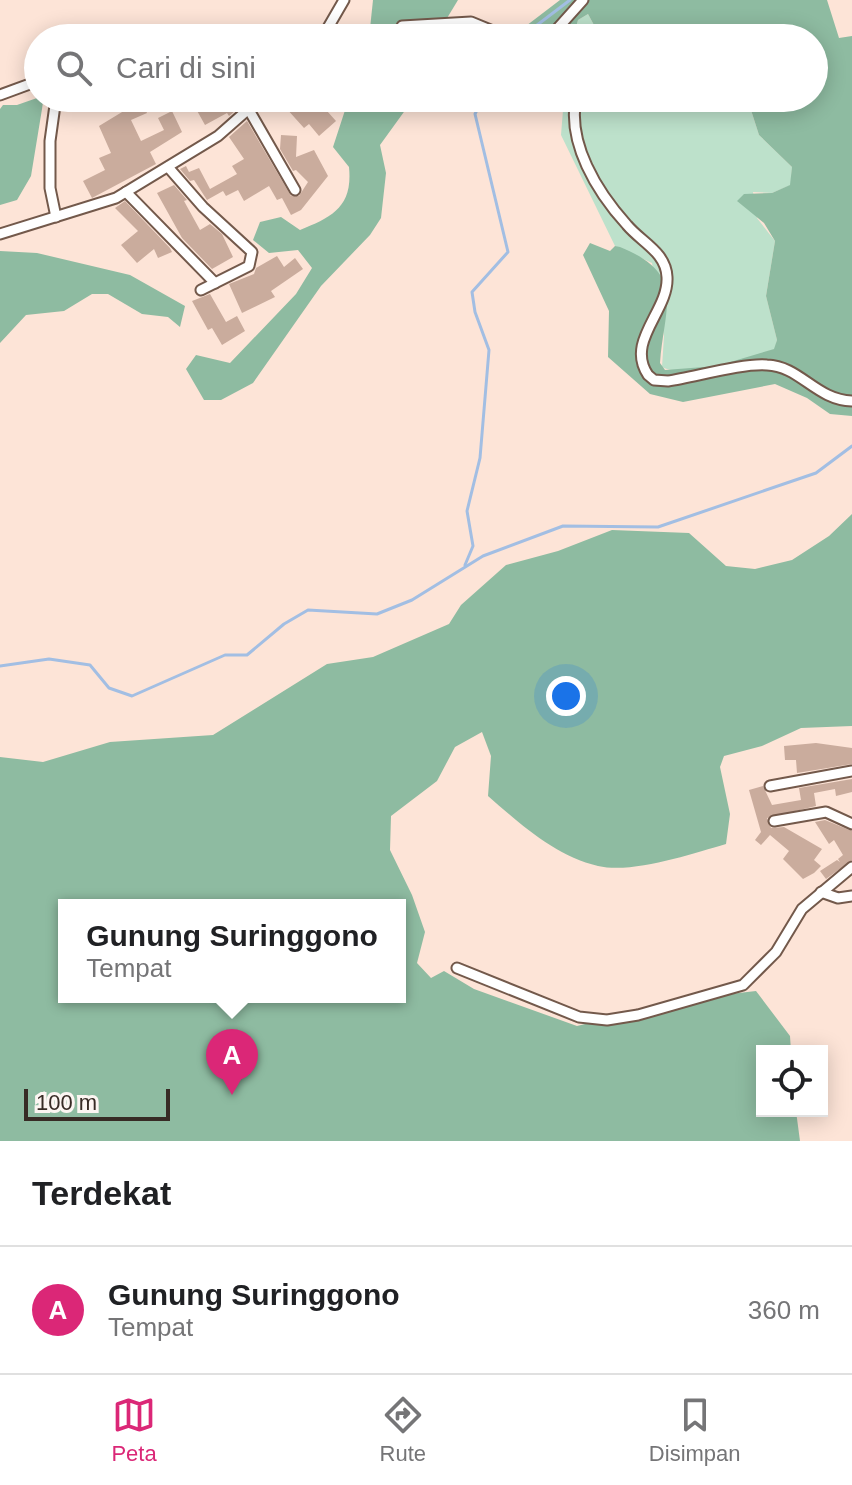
<!DOCTYPE html>
<html lang="id">
<head>
<meta charset="utf-8">
<style>
	body { margin:0; font-family:Arial,sans-serif; background:#f2f2f2; color:#202124 }
	.controls { position:absolute; right:24px; bottom:24px; display:grid; overflow:hidden; border-radius:0px; box-shadow:0 4px 20px #0003 }
	.controls button { width:72px; height:72px; display:grid; place-items:center; padding:0; border:0; border-bottom:2px solid #e0e0e0; background:#fff; color:#202124; font:40px sans-serif }
	.scale { position:absolute; left:24px; bottom:20px; width:146px; box-sizing:border-box; padding-left:8px; border:4px solid #372b25; border-top:0; font-size:22px; line-height:28px; white-space:nowrap; color:#372b25; -webkit-text-stroke:6px #fcf5f2; paint-order:stroke }
	.you { position:absolute; left:566px; top:696px; width:28px; height:28px; margin:-20px; border:6px solid #fff; border-radius:50%; background:#1a73e8; box-shadow:0 0 0 12px #1a73e833 }
	.badge { display:grid; place-items:center; width:52px; height:52px; border-radius:50%; background:#db2777; color:#fff; font-size:26px; font-weight:700 }
	.pin { position:absolute; translate:-50% -66px; filter:drop-shadow(0 2px 4px #0008) }
	.pin::after { content:''; position:absolute; top:42px; width:28px; height:24px; background:inherit; clip-path:polygon(0 0,100% 0,50% 100%) }
	.popup { position:absolute; left:58px; top:899px; width:348px; height:104px; box-sizing:border-box; display:grid; place-content:center; border-radius:0px; background:#fff; filter:drop-shadow(0 2px 6px #0005); font-size:26px; white-space:nowrap; color:#757577 }
	.popup b { font-size:30px; color:#202124 }
	.popup::after { content:''; position:absolute; left:50%; top:100%; margin-left:-16px; border:16px solid transparent; border-top-color:#fff }
	.list { margin:0; padding:0; list-style:none }
	h2 { display:flex; justify-content:space-between; align-items:center; height:104px; margin:0; padding:0 32px; font-size:34px }
	h2 small { font-size:26px; font-weight:400; color:#757577 }
	.list li { display:grid; grid-template-columns:52px 1fr auto; gap:24px; align-items:center; box-sizing:border-box; height:128px; padding:0 32px; border-top:2px solid #e0e0e0 }
	.list b { display:block; font-size:30px; white-space:nowrap }
	.list p { margin:0; font-size:26px; white-space:nowrap; color:#757577 }
	.list em { font-size:26px; font-style:normal; color:#757577 }
	.icon { flex:none; width:44px; height:44px; fill:none; stroke:currentColor; stroke-width:2; stroke-linecap:round; stroke-linejoin:round }
	.map { position:relative; flex:none; width:852px; height:1141px; overflow:hidden }
	.search { position:absolute; background:#fff; box-shadow:0 4px 20px #0003; left:24px; right:24px; top:24px; height:88px; display:flex; align-items:center; gap:20px; box-sizing:border-box; padding:0 28px; border-radius:44px; color:#757577; font-size:30px }
	.sheet { height:232px; background:#fff }
	nav { display:flex; justify-content:space-around; align-items:center; box-sizing:border-box; height:112px; border-top:2px solid #e0e0e0; background:#fff; font-size:22px; color:#757577 }
	nav a { display:grid; justify-items:center; gap:4px }
	nav .on { color:#db2777 }
	.map>svg:first-child { display:block }
	.green { fill:#bde1cb }
	.forest { fill:#8ebba1; fill-rule:evenodd }
	.lines { fill:none; stroke-linecap:round; stroke-linejoin:round }
	.stream { stroke:#a2bee3; stroke-width:3 }
	.building { fill:#caac9d }
	.street-casing { stroke:#73594b; stroke-width:13 }
	.street { stroke:#fff; stroke-width:9 }
</style>
</head>
<body>
<div class="map">
<svg width="852" height="1141" viewBox="0 0 852 1141">
	<rect width="100%" height="100%" fill="#fde4d7"/>
	<!-- green -->
	<g class="green">
		<polygon points="588,14 601,38 573,38 578,20"/>
		<path d="M 564,98 L 738,98 L 751,110 L 759,135 L 792,167 L 791,185 L 772,193 L 753,192 L 757,218 L 775,241 L 766,296 L 777,340 L 775,349 C 752,357 682,379 662,367 L 664,336 L 652,263 L 615,246 L 561,135 Z"/>
	</g>
	<!-- forest -->
	<g class="forest">
		<polygon points="373,0 458,0 435,38 369,38"/>
		<path d="M 560,0 L 827,0 L 839,38 L 852,36 L 852,416 L 830,414 L 807,398 L 775,384 L 683,402 L 650,394 L 608,357 L 609,311 L 583,255 L 590,243 L 610,251 L 615,246 L 620,247 C 687,274 664,306 660,363 L 665,370 L 717,366 L 774,349 L 777,340 L 766,296 L 775,241 L 764,223 L 737,201 L 744,194 L 772,193 L 790,185 L 792,167 L 759,135 L 751,110 L 738,98 L 814,98 L 814,38 L 601,38 L 588,14 L 578,20 L 573,38 L 531,38 L 522,29 Z"/>
		<polygon points="37,98 43,102 42,109 31,176 17,200 0,205 0,109 3,105 17,105"/>
		<path d="M 349,98 L 414,98 L 380,145 L 386,173 L 381,218 L 370,235 L 321,286 L 253,383 L 221,400 L 204,400 L 186,369 L 196,355 L 230,363 L 296,294 L 312,268 L 298,250 L 269,253 L 253,240 L 260,222 L 281,217 L 300,230 C 332,217 353,207 349,167 L 333,147 Z"/>
		<polygon points="0,251 37,253 130,275 185,306 180,327 168,317 142,314 108,294 92,294 64,311 26,315 0,343"/>
		<path d="M 852,514 L 852,726 L 801,728 L 762,746 L 724,756 L 720,767 L 730,814 L 726,844 C 691,854 633,874 598,866 C 556,857 519,823 488,796 L 491,756 L 482,732 L 455,747 L 437,781 L 391,816 L 390,850 L 412,895 L 425,932 L 417,963 L 431,978 L 444,971 L 474,989 L 577,1026 L 687,999 L 756,991 L 790,1036 L 791,1051 L 762,1051 L 762,1111 L 796,1111 L 800,1141 L 0,1141 L 0,757 L 43,762 L 110,742 L 213,735 L 327,664 L 373,657 L 449,624 L 461,605 L 506,565 L 558,551 L 612,530 L 689,533 L 726,566 L 755,569 L 792,560 L 829,536 ZM 64,905 L 400,905 L 400,997 L 64,997 Z"/>
	</g>
	<g class="lines">
		<!-- stream -->
		<g class="stream">
			<polyline points="520,38 570,0"/>
			<polyline points="465,565 473,546 467,511 480,458 489,350 475,312 472,292 508,252 475,114 483,98"/>
			<polyline points="0,666 49,659 90,665 109,688 132,696 225,655 247,655 284,624 308,610 377,614 412,600 483,556 563,526 658,527 816,473 852,446"/>
		</g>
	</g>
	<!-- building -->
	<g class="building">
		<polygon points="125,98 140,98 147,113 131,120 141,141 164,130 158,118 172,111 182,132 150,152 156,164 92,198 83,181 105,170 99,158 111,153 99,126 127,109"/>
		<polygon points="212,98 248,98 232,107 235,111 229,116 227,113 205,125 195,107"/>
		<polygon points="277,98 336,98 327,111 336,121 319,136 309,124 304,128"/>
		<polygon points="247,121 291,196 299,196 308,182 296,170 293,171 280,149 281,135 297,136 296,157 314,150 328,176 301,210 291,215 282,198 277,200 269,186 244,201 238,190 226,196 223,191 207,200 194,180 190,181 180,169 186,166 189,172 199,168 210,189 237,174 232,166 244,159 229,137"/>
		<polygon points="174,185 187,200 184,201 200,230 210,224 222,234 233,257 212,269 182,238 157,193"/>
		<polygon points="125,201 170,248 172,252 158,258 154,249 137,263 121,245 138,231 115,208"/>
		<polygon points="277,256 284,267 295,258 303,269 271,291 275,297 242,313 229,284 254,274 256,268"/>
		<polygon points="210,294 226,322 237,316 245,331 222,345 212,328 208,330 192,301"/>
		<polygon points="816,743 852,748 852,764 797,773 796,760 785,760 784,746"/>
		<polygon points="852,779 852,792 836,796 835,789 814,793 816,806 767,818 771,828 784,827 822,849 814,860 821,866 814,873 803,879 783,859 789,851 770,835 761,845 755,840 761,832 749,790 763,786 772,805 801,800 799,788"/>
		<polygon points="825,820 852,831 852,860 826,879 820,871 837,860 840,862 838,859 843,855 834,840 829,844 815,822"/>
	</g>
	<g class="lines">
		<!-- street casing -->
		<g class="street-casing">
			<g id="street">
				<polyline points="402,26 471,22 510,38"/>
				<polyline points="322,38 344,0"/>
				<polyline points="549,38 583,0"/>
				<polyline points="0,95 38,81"/>
				<path d="M 576,98 C 567,143 597,192 627,225 C 641,242 666,252 667,277 C 669,311 625,341 648,375 L 654,380 L 668,381 C 695,377 742,363 767,365 C 800,366 816,400 852,401"/>
				<polyline points="249,110 295,190"/>
				<polyline points="168,167 203,207 252,252 249,266 201,290"/>
				<polyline points="126,192 215,283"/>
				<polyline points="56,217 50,188 50,141 56,98"/>
				<polyline points="0,234 116,198 218,136 261,98"/>
				<polyline points="770,786 852,771"/>
				<polyline points="774,821 826,812 852,824"/>
				<polyline points="821,892 838,898 852,896"/>
				<polyline points="457,968 579,1017 607,1020 638,1015 743,985 776,952 802,909 852,867"/>
			</g>
		</g>
		<!-- street -->
		<use href="#street" class="street"/>
	</g>
</svg>
<div class="controls">
<button><svg class="icon" aria-label="locate" viewBox="0 0 24 24"><circle cx="12" cy="12" r="6"/><path d="M12 2v4M12 18v4M2 12h4M18 12h4"/></svg></button>
</div>
<div class="scale">100 m</div>
<div class="you"></div>
<div class="pin badge" style="left:232px;top:1095px">A</div>
<div class="popup"><b>Gunung Suringgono</b>Tempat</div>
<div class="search"><svg class="icon" aria-label="search" viewBox="0 0 24 24"><circle cx="10" cy="10" r="6"/><path d="M15 15l6 6"/></svg>Cari di sini</div>
</div>
<section class="sheet">
<h2>Terdekat<small></small></h2>
<ul class="list">
<li><span class="badge">A</span><div><b>Gunung Suringgono</b><p>Tempat</p></div><em>360 m</em></li>
</ul>
</section>
<nav>
<a class="on"><svg class="icon" aria-label="map" viewBox="0 0 24 24"><path d="M3 6l6-2 6 2 6-2v14l-6 2-6-2-6 2zM9 4v14M15 6v14"/></svg>Peta</a>
<a><svg class="icon" aria-label="directions" viewBox="0 0 24 24"><path d="M12 3l9 9-9 9-9-9zM9 14v-3h6M13 9l2 2-2 2"/></svg>Rute</a>
<a><svg class="icon" aria-label="saved" viewBox="0 0 24 24"><path d="M7 4h10v16l-5-4-5 4z"/></svg>Disimpan</a>
</nav>
</body>
</html>
